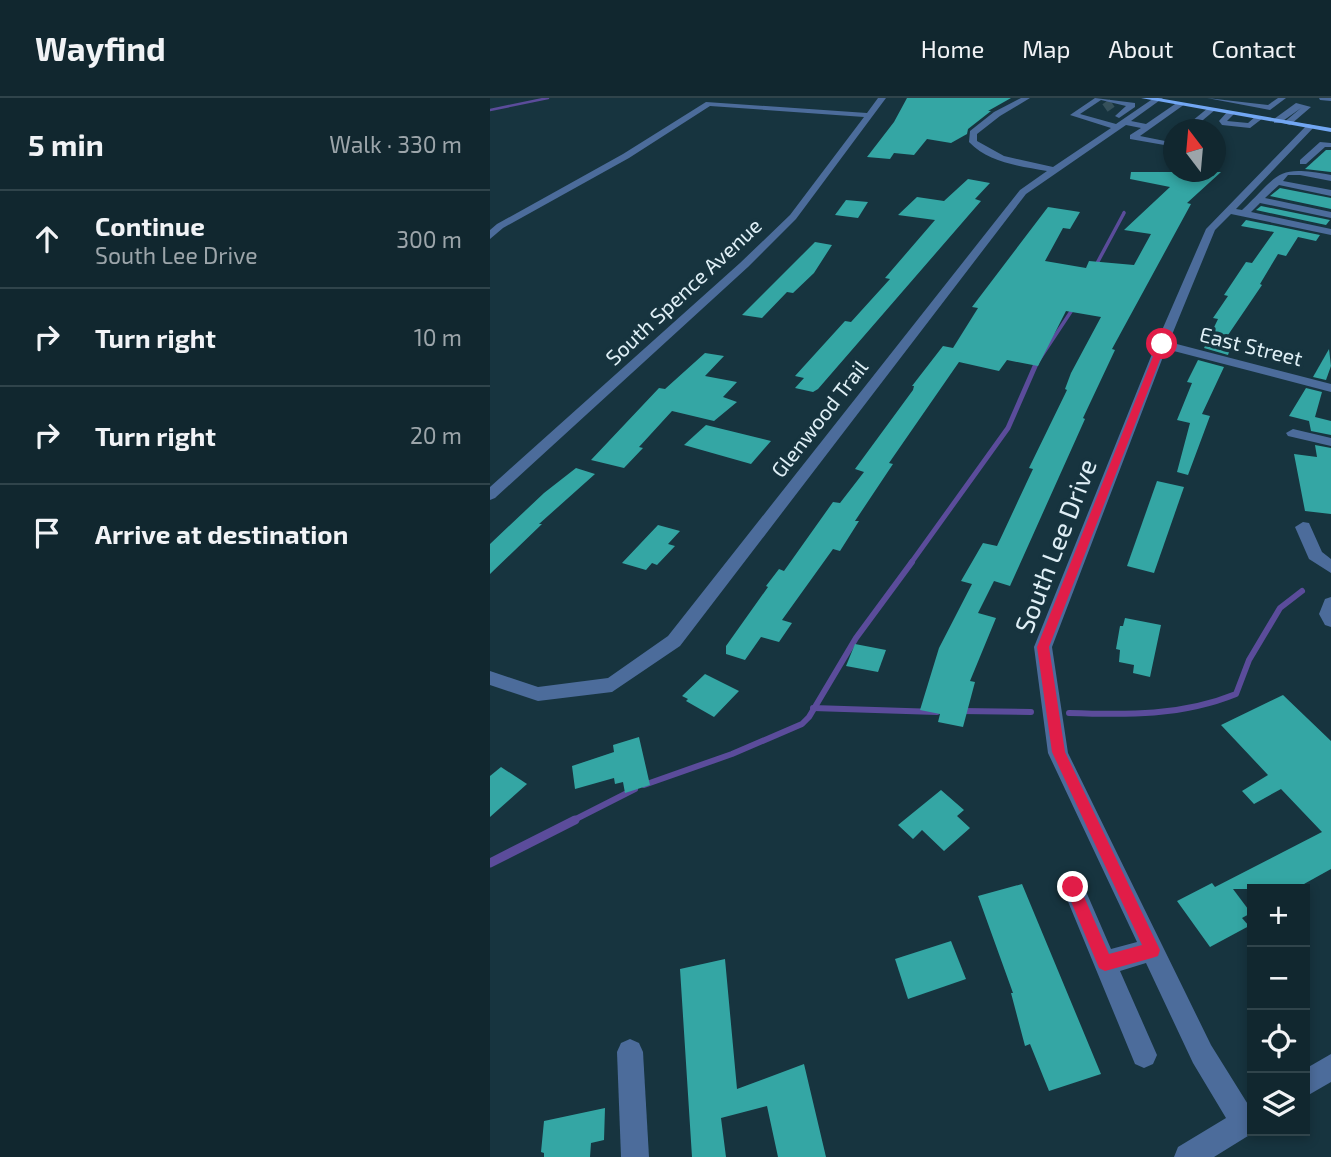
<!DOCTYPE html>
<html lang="en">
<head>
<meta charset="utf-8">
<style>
	body { margin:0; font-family:"Exo 2",sans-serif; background:#1e333b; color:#f1f3f6 }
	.controls { position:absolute; right:21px; bottom:21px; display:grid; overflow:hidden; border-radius:0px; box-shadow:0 4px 10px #0003 }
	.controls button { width:63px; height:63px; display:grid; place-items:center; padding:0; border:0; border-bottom:2px solid #30444b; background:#11272f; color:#f1f3f6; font:35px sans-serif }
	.compass { position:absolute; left:673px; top:21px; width:63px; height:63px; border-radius:50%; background:#11272f; box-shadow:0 4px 10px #0003; rotate:344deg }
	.stop { position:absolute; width:21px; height:21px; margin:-16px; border:5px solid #e11d48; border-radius:50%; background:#fff }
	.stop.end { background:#e11d48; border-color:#fff; box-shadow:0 2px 7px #0008 }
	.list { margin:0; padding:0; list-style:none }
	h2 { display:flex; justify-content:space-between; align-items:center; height:91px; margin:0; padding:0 28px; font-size:30px }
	h2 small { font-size:23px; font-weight:400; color:#9ca5aa }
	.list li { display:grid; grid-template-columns:46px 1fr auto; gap:21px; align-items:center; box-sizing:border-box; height:98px; padding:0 28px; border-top:2px solid #30444b }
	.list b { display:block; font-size:26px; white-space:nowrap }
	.list p { margin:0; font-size:23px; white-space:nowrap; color:#9ca5aa }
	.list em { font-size:23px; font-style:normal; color:#9ca5aa }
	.icon { flex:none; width:38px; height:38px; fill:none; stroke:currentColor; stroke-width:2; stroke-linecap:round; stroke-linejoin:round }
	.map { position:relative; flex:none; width:841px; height:1059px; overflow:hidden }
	header { display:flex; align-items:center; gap:42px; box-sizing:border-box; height:98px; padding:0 35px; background:#11272f; border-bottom:2px solid #30444b }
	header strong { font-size:33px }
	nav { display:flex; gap:38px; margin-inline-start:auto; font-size:24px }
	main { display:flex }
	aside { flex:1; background:#11272f }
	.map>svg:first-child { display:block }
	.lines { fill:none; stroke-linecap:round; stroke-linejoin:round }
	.stream-far4 { stroke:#5b4c9b; stroke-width:2.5 }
	.stream-far3 { stroke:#5b4c9b; stroke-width:3.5 }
	.stream-far2 { stroke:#5b4c9b; stroke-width:5 }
	.stream-far1 { stroke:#5b4c9b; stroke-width:6 }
	.stream { stroke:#5b4c9b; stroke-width:9 }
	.building { fill:#34a6a4 }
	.minor-tunnel { stroke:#35505a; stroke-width:9; stroke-dasharray:9 4.5; stroke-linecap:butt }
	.minor { fill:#4c6c9b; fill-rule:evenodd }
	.major { fill:#72a7f3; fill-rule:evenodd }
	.route { fill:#e11d48 }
	.labels { text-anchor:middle; stroke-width:7; stroke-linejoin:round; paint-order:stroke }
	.far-street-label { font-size:21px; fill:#dfeff6; stroke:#17343f }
	.street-label { font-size:26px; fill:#dfeff6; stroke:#17343f }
</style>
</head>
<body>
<header>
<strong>Wayfind</strong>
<nav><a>Home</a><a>Map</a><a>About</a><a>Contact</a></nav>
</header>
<main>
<aside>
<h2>5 min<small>Walk · 330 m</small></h2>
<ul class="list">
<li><svg class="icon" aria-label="ahead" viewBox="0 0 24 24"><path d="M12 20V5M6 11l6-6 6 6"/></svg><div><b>Continue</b><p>South Lee Drive</p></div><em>300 m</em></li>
<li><svg class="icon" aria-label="right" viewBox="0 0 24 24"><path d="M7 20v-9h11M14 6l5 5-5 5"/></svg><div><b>Turn right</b></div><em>10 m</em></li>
<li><svg class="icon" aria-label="right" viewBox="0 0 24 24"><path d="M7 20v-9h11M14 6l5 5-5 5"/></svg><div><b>Turn right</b></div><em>20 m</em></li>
<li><svg class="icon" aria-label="arrive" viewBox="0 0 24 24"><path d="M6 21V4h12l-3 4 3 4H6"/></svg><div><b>Arrive at destination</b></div></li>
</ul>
</aside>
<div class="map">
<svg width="841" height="1059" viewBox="0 0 841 1059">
	<rect width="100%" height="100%" fill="#17343f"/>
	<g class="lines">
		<!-- stream-far4 -->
		<g class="stream-far4">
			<polyline points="0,12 58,0"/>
			<polyline points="633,117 634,114"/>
		</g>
		<!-- stream-far3 -->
		<g class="stream-far3">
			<polyline points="605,169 634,115"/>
			<polyline points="545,268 584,209"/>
		</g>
		<!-- stream-far2 -->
		<polyline class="stream-far2" points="421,465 518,330 546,266"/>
		<!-- stream-far1 -->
		<g class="stream-far1">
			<polyline points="323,610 447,614"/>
			<polyline points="472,613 541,614"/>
			<path d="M 579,615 C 637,617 692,618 746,596 L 759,562 L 790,510 L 812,493"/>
			<polyline points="154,687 242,656 312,626 319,619 366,540 422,464"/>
			<polyline points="82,723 145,691"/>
		</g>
		<!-- stream -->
		<polyline class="stream" points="0,765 85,722"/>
	</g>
	<!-- building -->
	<g class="building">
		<polygon points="417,0 521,0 498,13 501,13 478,31 477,36 461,45 437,41 424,57 404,55 400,61 377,59 404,24"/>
		<polygon points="836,52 841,52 841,74 815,71"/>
		<polygon points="641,74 731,74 697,105 701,106 622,251 625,252 593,320 595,321 520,488 504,483 488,515 506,520 480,583 485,584 473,629 448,624 450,616 430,612 449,550 482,486 471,483 493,445 507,448 543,371 539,370 577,292 575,291 581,275 611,219 576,213 548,268 517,262 509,273 469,264 399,365 403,366 365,423 369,423 350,453 343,451 292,522 302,525 289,544 271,539 255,562 236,556 236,548 278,489 276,488 289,471 294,473 343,404 350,405 374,374 365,371 423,292 424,288 422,288 453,248 463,250 488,210 482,209 558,109 590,114 580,131 573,130 555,163 596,170 599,163 644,167 661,136 634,132 680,89 640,81"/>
		<polygon points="478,81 500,85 485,101 491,103 328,291 323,294 305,290 314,280 305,278 355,223 361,224 400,181 395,180 445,122 408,117 427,99 454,103"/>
		<polygon points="790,90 841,100 841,111 780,98"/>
		<polygon points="356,102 378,104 368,120 345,117"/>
		<polygon points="771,108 840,122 836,127 766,112"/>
		<polygon points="756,122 830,137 826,143 808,139 796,158 788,156 770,186 772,187 738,237 744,239 738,257 714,250 728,221 723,220 738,198 734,197 756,164 762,165 784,134 751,128"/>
		<polygon points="325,144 342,147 324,175 303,195 297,194 272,220 252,217"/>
		<polygon points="839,251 841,268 836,282 823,279"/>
		<polygon points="215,255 234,258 215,278 247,284 233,299 247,304 224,323 182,313 149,349 153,350 134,370 101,362 169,290 175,291"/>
		<polygon points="708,262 734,269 712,316 720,318 698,377 687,374 700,325 687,322 702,285 697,284"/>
		<polygon points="816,290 832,294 825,319 841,323 841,337 821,333 819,323 799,318"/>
		<polygon points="216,327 281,343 261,366 194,347"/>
		<polygon points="825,347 841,350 841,416 815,413 804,356 827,359"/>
		<polygon points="86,370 105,376 49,426 52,426 0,476 0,446 54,395"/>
		<polygon points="667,383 694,389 664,475 637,468"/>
		<polygon points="168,427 190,433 178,446 185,448 167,467 162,465 156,472 132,465"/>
		<polygon points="635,520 671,527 660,579 643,575 644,567 629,564 630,552 626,551 630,528 633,528"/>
		<polygon points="365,546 396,552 388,574 356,568"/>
		<polygon points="215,576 249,593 224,619 196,603 198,601 192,598"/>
		<polygon points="793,597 841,643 841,771 805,791 743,791 761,815 752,820 759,828 720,849 687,803 722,785 725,789 832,734 791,691 764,706 752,693 778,677 731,627"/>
		<polygon points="149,639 160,687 135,695 133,684 125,686 124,680 85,691 82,668 124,654 123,647"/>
		<polygon points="11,669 37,686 0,719 0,678"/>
		<polygon points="451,692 474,712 467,718 480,730 454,753 432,732 423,741 408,727"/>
		<polygon points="532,786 611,976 559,993 540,946 535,948 521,895 523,895 488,798"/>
		<polygon points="461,843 476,881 418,901 405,861"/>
		<polygon points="235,861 247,991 314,966 336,1059 288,1059 277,1008 231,1020 236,1059 202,1059 190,871"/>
		<polygon points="115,1010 114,1042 101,1045 100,1059 54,1059 54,1055 51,1054 54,1023"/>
	</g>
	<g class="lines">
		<!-- minor-tunnel -->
		<polyline class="minor-tunnel" points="615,10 622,5"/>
		<!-- minor -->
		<g class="minor">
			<polygon points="388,0 396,0 306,121 258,169 5,400 0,402 0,389 250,165 300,117 374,19 220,8 139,60 13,130 0,141 0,132 7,126 133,56 216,4 377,15"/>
			<path d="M 531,0 L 540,0 L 510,18 L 487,36 L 487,43 L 514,58 L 563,69 L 621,30 L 580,17 L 605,0 L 645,5 L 645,9 L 629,20 L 625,18 L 636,8 L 611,2 L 590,16 L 626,26 L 664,0 L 673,0 L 641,23 L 656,26 L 688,4 L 695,6 L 650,38 L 680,44 L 680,48 L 640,41 L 640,37 L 651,30 L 636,27 L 536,96 L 190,548 L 122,594 L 48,603 L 0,587 L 0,573 L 48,589 L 118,580 L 178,538 L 530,92 L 557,73 C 530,68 499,65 479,44 L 480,33 L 504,14 Z"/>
			<polygon points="717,0 778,7 788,0 796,0 780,12"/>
			<polygon points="829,0 841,0 841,3 830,2"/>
			<polygon points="806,5 821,9 800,27 793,25 811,10 790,25 784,25 784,21"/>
			<polygon points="718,10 725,12 701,32 691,32"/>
			<polygon points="738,13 745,15 737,23 758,25 766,18 773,20 760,30 732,27 729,23"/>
			<path d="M 818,26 L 825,28 L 746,111 L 752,112 C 791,75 785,67 841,77 L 841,83 L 810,77 L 798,77 L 793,83 L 841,92 L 841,98 L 789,87 L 775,100 L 841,114 L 841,120 L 770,105 L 761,114 L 841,131 L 841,137 L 741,116 L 725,132 L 679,244 L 841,286 L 841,294 L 676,251 L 562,549 L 578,655 L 721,947 L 759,1008 L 762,1007 L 762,1033 L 766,1033 L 724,1059 L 684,1059 L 688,1049 L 736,1020 L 703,965 L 656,865 L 630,873 L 667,957 L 663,966 L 654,970 L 645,966 L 572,789 L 575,782 L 583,778 L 591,782 L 621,851 L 647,844 L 558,655 L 544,549 L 666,246 L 716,131 Z"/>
			<polygon points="830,44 841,45 841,49 835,49 816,66 810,66 810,62"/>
			<polygon points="803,331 841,340 841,348 798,338 796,335"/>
			<polygon points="813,424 819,425 832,454 841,461 841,475 819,461 805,429"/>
			<polygon points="841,499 841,529 835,527 829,516 835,501"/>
			<polygon points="140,941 149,945 153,954 159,1059 131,1059 127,954 131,945"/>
			<polygon points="841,956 841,984 815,999 815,971"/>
		</g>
		<!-- major -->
		<polygon class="major" points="651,0 668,0 841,30 841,34"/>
	</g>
	<!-- route -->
	<polygon class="route" points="672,244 676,246 559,549 575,654 670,852 668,858 662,860 615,873 609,870 575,789 577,785 588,785 619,856 652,847 562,654 547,549 668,246"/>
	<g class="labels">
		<!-- far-street labels -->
		<g class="far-street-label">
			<text transform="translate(194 194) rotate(-43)" y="7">South Spence Avenue</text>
			<text transform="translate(761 249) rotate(14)" y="7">East Street</text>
			<text transform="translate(330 321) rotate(-52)" y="7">Glenwood Trail</text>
		</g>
		<!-- street labels -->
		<g class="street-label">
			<text transform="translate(566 448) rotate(-69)" y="9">South Lee Drive</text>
		</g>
	</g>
</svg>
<div class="controls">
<button>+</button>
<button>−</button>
<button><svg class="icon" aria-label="locate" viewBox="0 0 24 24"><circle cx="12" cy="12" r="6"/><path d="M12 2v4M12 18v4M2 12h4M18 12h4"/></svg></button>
<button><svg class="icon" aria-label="layers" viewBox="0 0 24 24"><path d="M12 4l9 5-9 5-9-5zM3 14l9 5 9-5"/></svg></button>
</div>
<svg class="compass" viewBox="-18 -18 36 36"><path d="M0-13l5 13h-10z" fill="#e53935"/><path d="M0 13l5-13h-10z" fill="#9ca5aa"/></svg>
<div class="stop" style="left:672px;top:246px"></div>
<div class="stop end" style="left:583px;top:789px"></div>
</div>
</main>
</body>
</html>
